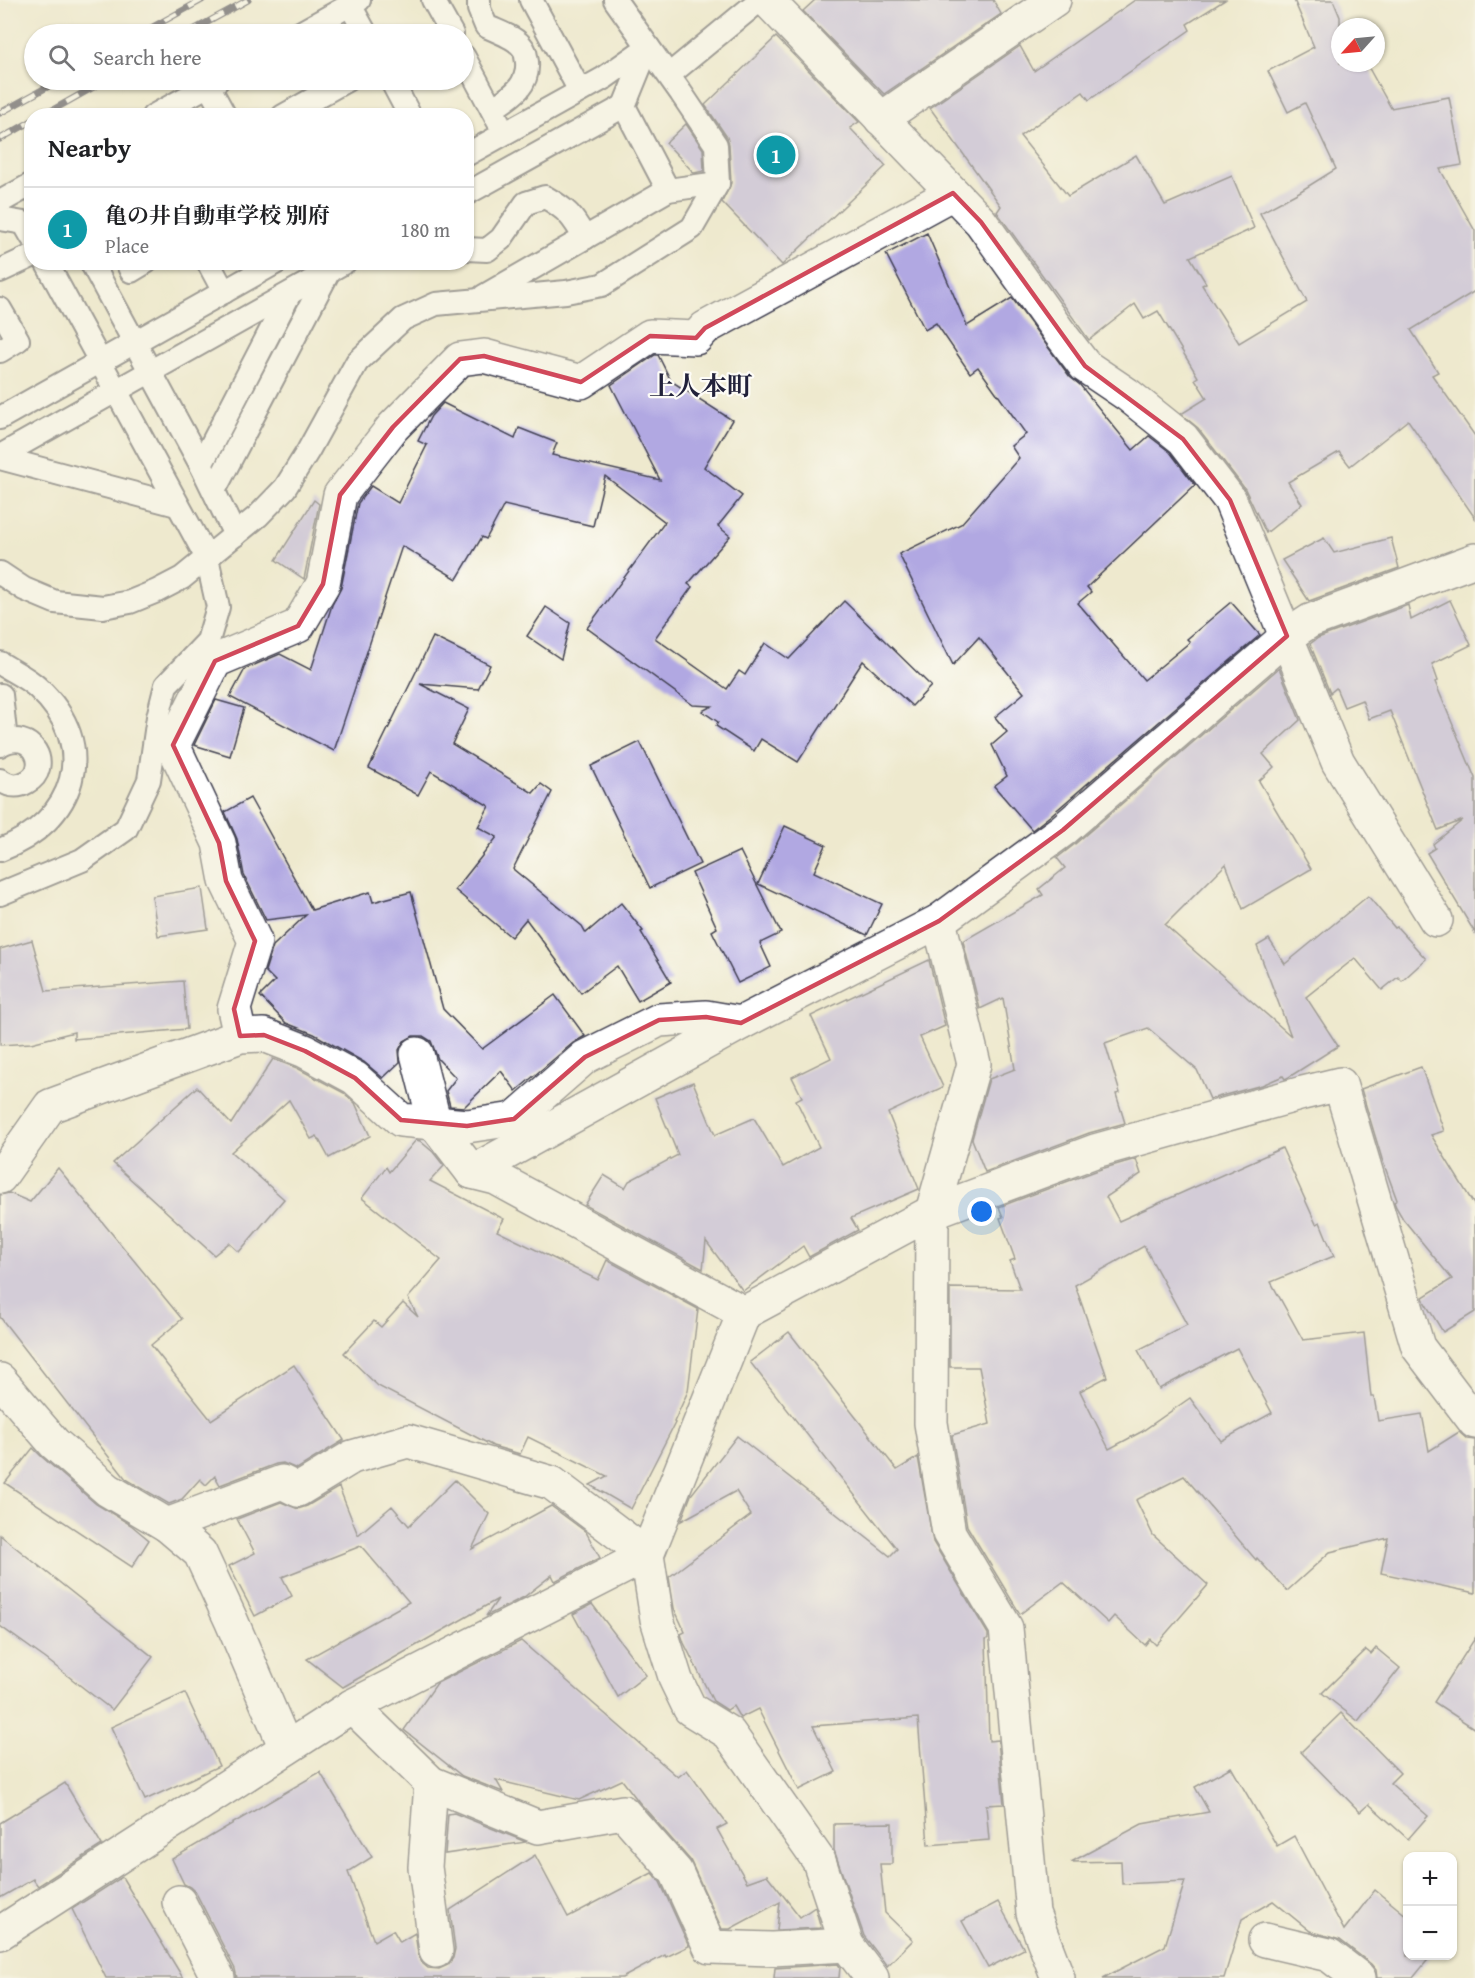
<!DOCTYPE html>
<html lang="en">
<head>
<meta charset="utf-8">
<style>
	body { margin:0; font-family:"Gentium Book Plus","Noto Serif JP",serif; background:#f6f6f6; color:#202124 }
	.controls { position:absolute; right:18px; bottom:18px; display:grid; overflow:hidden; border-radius:12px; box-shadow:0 2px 4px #0004 }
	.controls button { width:54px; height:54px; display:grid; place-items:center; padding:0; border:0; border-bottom:2px solid #e0e0e0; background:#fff; color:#202124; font:30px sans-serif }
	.compass { position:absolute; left:1331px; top:18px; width:54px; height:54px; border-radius:50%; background:#fff; box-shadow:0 2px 4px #0004; rotate:243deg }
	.you { position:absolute; left:982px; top:1212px; width:21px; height:21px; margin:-15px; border:4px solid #fff; border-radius:50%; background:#1a73e8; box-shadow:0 0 0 9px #1a73e833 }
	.badge { display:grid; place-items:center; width:39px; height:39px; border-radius:50%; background:#d1495b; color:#fff; font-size:20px; font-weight:700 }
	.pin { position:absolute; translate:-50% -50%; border:3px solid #fff; box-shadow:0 2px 6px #0006 }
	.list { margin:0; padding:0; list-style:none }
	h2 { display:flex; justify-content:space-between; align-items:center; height:78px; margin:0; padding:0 24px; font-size:26px }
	h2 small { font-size:20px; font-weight:400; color:#757577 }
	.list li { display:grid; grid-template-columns:39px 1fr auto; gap:18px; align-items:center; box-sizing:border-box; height:84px; padding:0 24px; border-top:2px solid #e0e0e0 }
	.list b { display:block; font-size:22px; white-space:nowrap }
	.list p { margin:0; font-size:20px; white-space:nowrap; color:#757577 }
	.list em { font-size:20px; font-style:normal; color:#757577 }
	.icon { flex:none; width:33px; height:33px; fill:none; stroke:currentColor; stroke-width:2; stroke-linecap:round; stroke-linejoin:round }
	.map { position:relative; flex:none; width:1475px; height:1978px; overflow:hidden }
	.search { position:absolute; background:#fff; box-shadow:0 2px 4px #0004; left:24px; top:24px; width:450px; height:66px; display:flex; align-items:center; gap:15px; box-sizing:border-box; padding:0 21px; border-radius:33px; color:#757577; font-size:22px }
	.panel { position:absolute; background:#fff; box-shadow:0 2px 4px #0004; left:24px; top:108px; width:450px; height:162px; border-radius:24px }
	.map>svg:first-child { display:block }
	.building { fill:#b1a8e2; fill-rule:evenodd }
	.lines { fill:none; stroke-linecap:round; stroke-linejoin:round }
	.service-casing { stroke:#414051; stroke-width:26 }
	.minor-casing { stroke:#414051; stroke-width:36 }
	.service { stroke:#fff; stroke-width:22 }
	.minor { stroke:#fff; stroke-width:33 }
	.rail-casing { stroke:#22223b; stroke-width:7 }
	.rail { stroke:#fdfcf7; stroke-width:4.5; stroke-dasharray:14; stroke-linecap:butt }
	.marked { fill:none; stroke:#d1495b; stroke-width:4.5; stroke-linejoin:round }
	.labels { text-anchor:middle; stroke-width:4.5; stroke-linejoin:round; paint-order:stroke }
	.quarter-label { font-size:26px; font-weight:bold; fill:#22223b; stroke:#fdfcf7 }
</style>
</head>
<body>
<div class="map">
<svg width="1475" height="1978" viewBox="0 0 1475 1978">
	<rect width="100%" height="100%" fill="#fdfcf7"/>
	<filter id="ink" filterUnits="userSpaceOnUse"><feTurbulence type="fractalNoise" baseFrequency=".0167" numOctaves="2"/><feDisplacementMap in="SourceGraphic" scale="12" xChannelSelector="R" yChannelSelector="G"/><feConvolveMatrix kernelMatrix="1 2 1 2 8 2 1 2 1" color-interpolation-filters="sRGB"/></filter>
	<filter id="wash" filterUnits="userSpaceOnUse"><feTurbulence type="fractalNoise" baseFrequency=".008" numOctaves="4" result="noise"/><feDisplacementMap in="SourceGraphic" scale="24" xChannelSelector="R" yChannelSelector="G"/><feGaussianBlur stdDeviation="1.35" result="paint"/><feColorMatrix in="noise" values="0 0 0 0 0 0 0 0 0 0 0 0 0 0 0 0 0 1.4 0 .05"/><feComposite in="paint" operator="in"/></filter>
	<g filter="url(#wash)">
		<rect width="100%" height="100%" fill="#eee9ce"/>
		<g id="blocks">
			<!-- building -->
			<g class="building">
				<polygon points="815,0 993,0 1001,14 884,94 803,11"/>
				<polygon points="1135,0 1225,0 1187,24 1190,30 1089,100 1083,92 1020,136 1068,196 1136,155 1165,205 1232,176 1254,228 1190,257 1206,283 1202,285 1239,343 1307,302 1260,213 1299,192 1336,169 1305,103 1288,112 1268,71 1314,47 1294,0 1333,0 1340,17 1340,63 1366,63 1391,108 1449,97 1462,165 1440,169 1475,231 1475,291 1411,330 1438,372 1432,375 1475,436 1475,518 1408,420 1350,466 1339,452 1288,482 1302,504 1266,533 1245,489 1198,428 1181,414 1207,398 1195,379 1198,377 1158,311 1144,319 1135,304 1089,340 997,212 1001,206 930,108 1020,46 1034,71"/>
				<polygon points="776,37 859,122 850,128 886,166 782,265 722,202 731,183 729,144 727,137 705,105"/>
				<polygon points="686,124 703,149 704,171 694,173 666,143"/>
				<polygon points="927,233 967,326 1012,298 1070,377 1080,385 1133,450 1149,436 1170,452 1195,485 1087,587 1091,592 1078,603 1144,680 1190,642 1187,639 1231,602 1260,635 1051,815 1032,830 994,786 1007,776 992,745 1007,732 995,717 1024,693 979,637 953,665 899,554 961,524 1019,458 1011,446 1026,434 978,367 970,373 936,323 925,330 886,254"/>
				<polygon points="655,355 658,355 671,381 732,420 704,467 742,496 718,526 730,536 688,584 692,587 655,638 727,689 739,671 745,675 765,643 789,659 844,601 931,686 912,706 863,661 798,762 761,739 754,751 716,726 718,722 702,711 712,706 693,705 587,628 665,522 605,476 593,526 504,505 486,539 482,537 457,579 402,546 334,751 230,697 245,669 280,654 311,670 332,605 341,588 358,503 371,486 398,503 427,445 418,441 431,416 443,403 515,439 519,428 557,443 552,455 660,480 611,385"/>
				<polygon points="314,500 319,504 304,579 276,560"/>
				<polygon points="1324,538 1334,553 1391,538 1399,568 1309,601 1282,560"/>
				<polygon points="1450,600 1471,645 1432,664 1438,681 1435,682 1475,778 1475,933 1427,853 1435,848 1433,844 1463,820 1438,830 1390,711 1369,719 1362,700 1344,707 1336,688 1330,693 1310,644 1318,638 1408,605 1411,620"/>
				<polygon points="546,607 570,623 561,659 527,636"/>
				<polygon points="433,637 490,665 478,689 420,684 469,709 452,744 533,793 541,784 552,792 513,869 582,926 586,933 621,903 643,931 641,932 671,982 638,1001 617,966 581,993 526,919 511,937 455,890 497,837 478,827 489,806 431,771 418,795 369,768"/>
				<polygon points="1279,668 1300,720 1263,754 1274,767 1259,781 1311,869 1243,909 1226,864 1165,925 1291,1036 1257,946 1269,939 1285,964 1368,896 1395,928 1397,927 1426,959 1402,981 1398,977 1382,990 1355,958 1306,997 1338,1046 1289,1077 1285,1079 1283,1076 1262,1085 1210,1099 1197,1070 1148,1028 1105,1043 1120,1093 1116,1094 1125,1123 1089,1133 985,1172 972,1139 989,1079 1015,1069 1003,998 980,1009 963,941 1043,895 1039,889 1065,868 1057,858 1075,844"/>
				<polygon points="216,700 244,708 230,756 194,745"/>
				<polygon points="640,742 700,864 650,888 591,766"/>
				<polygon points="250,798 312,910 370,892 373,902 411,892 443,1009 482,1049 555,995 585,1036 573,1043 516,1091 501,1071 464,1107 450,1106 446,1091 456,1078 438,1059 431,1041 423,1036 413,1036 404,1041 399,1050 400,1062 383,1078 364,1062 314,1034 286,1023 260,996 275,981 265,971 273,946 306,915 266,920 244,875 237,839 225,812"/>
				<polygon points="785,826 826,845 814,872 882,904 867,935 758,884"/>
				<polygon points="740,851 781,933 760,943 771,967 738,983 712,931 717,928 692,873"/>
				<polygon points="202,888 208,929 158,936 152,896"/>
				<polygon points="32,940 46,991 183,981 187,1029 74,1039 74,1032 31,1043 0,1045 0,949"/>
				<polygon points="929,960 945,1026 920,1037 943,1087 888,1113 919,1189 851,1218 858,1230 809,1257 803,1246 743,1291 706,1241 703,1269 585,1205 604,1175 625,1188 629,1181 678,1155 655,1098 693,1082 715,1135 754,1118 783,1167 819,1147 796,1100 802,1097 792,1077 831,1058 811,1016"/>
				<polygon points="273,1059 297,1068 344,1093 355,1103 370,1136 329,1158 317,1136 311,1139 289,1100 231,1152 284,1199 239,1252 229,1243 214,1255 113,1163 197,1087 231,1124"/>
				<polygon points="1421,1067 1444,1131 1431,1135 1475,1206 1475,1312 1443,1332 1425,1303 1423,1297 1452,1279 1403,1219 1396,1207 1394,1202 1397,1200 1382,1159 1361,1089"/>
				<polygon points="416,1140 420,1141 433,1152 444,1166 430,1181 504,1219 497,1231 598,1280 607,1260 698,1309 688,1391 674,1422 675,1423 631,1509 590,1485 607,1476 528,1437 520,1454 493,1446 378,1386 344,1353 374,1321 381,1327 403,1303 418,1317 408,1298 441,1260 362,1198 386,1167 389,1172"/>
				<path d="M 1282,1148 L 1316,1224 L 1320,1222 L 1334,1256 L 1271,1282 L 1303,1340 L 1364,1333 L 1371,1397 L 1374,1397 L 1378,1421 L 1422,1414 L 1429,1451 L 1459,1432 L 1467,1439 L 1475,1440 L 1475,1593 L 1381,1573 L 1388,1538 L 1330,1552 L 1287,1591 L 1257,1558 L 1256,1560 L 1184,1476 L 1136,1500 L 1153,1535 L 1208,1585 L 1156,1645 L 1150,1639 L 1145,1645 L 1114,1616 L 1108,1623 L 1063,1582 L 1020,1614 L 967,1526 L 952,1435 L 990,1424 L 979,1367 L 950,1367 L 950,1288 L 1020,1289 L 1010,1261 L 1015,1259 L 1000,1218 L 1003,1217 L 999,1207 L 1101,1169 L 1136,1159 L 1141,1174 L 1106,1197 L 1119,1221 ZM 1144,1246 L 1187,1325 L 1138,1350 L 1159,1389 L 1237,1348 L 1272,1413 L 1221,1441 L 1190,1398 L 1141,1432 L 1109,1449 L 1080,1391 L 1107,1377 L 1075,1285 Z"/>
				<polygon points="58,1168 182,1319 151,1345 211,1420 294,1365 344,1440 297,1469 283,1463 276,1464 220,1485 215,1476 206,1485 200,1479 182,1499 169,1504 126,1479 0,1317 0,1195 9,1193 30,1202"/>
				<polygon points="789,1332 897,1470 918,1457 933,1542 988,1634 988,1638 986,1640 989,1741 998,1740 1004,1804 986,1805 989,1840 928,1845 918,1718 813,1726 836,1772 799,1790 758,1709 740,1718 733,1706 727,1710 713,1701 684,1643 681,1634 685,1632 674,1608 669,1577 751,1515 736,1491 681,1521 691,1495 737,1436 890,1556 897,1549 750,1362"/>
				<polygon points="33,1448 42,1457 96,1504 131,1525 149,1540 132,1567 5,1483"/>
				<polygon points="455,1480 489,1514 472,1549 551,1506 586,1532 600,1558 555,1581 552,1575 524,1597 486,1616 498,1599 343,1687 307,1659 409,1602 361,1546 282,1577 292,1596 255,1616 229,1566 255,1553 237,1519 281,1502 298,1509 307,1506 339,1487 358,1535 392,1506 409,1526"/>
				<polygon points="0,1535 153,1657 112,1710 46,1659 0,1626"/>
				<polygon points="592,1604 646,1675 618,1697 573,1614"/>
				<polygon points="1475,1638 1475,1729 1434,1702"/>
				<polygon points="521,1641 678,1777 687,1770 727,1824 717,1829 747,1882 767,1875 800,1917 815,1907 821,1928 777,1930 780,1902 730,1929 722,1929 690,1860 639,1802 622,1780 579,1800 496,1780 503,1792 462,1776 404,1730 437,1683"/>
				<polygon points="1376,1648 1400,1668 1358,1721 1322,1693 1366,1650 1371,1654"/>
				<polygon points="185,1693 219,1766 145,1800 111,1727"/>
				<polygon points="1341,1713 1400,1773 1390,1783 1428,1816 1408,1839 1369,1804 1360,1812 1301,1752"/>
				<polygon points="1231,1767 1277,1846 1294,1836 1344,1930 1375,1890 1407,1916 1407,1956 1431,1956 1413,1978 1377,1978 1376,1970 1371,1964 1340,1940 1310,1931 1273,1901 1242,1919 1224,1978 1103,1978 1165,1946 1185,1881 1122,1884 1121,1861 1071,1862 1142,1824 1209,1812 1195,1787"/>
				<polygon points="320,1772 372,1857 348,1872 374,1941 393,1930 400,1942 415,1933 418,1954 422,1963 428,1968 439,1969 448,1965 453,1958 455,1949 450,1910 535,1855 568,1917 652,1873 660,1882 689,1946 666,1957 665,1955 622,1978 237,1978 235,1969 196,1893 190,1887 184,1884 172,1859"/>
				<polygon points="65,1783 102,1845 38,1886 33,1879 0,1898 0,1823"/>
				<polygon points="454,1813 526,1842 445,1854 448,1814"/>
				<polygon points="892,1823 892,1864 880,1864 885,1913 913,1940 887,1966 864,1936 834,1850 834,1824"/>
				<polygon points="122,1877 131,1892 183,1978 106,1978 72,1909"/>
				<polygon points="998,1902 1024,1949 988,1968 962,1921"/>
				<polygon points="838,1964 840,1967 839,1978 774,1978 775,1968"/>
			</g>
		</g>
	</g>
	<g filter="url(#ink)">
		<use href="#blocks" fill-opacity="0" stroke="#414051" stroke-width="1.5"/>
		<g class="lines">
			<!-- service casing -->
			<g class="service-casing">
				<g id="service">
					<polyline points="433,0 452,34"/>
					<path d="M 479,0 L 479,9 L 486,26 C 498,32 516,37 523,48 C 526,51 526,58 527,62 C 529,87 510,97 492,109"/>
					<polyline points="531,0 580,91"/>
					<polyline points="350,5 366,34"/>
					<polyline points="298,34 359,0"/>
					<polyline points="648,47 624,106 668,190"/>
					<polyline points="464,57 498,121"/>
					<polyline points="669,75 760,0"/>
					<polyline points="391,80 410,116"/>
					<polyline points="208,85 225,116"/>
					<polyline points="153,116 218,80"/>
					<polyline points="283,116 347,80"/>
					<polyline points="466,155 604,78 648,47"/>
					<polyline points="466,194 624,106"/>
					<polyline points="0,202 32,184"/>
					<polyline points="0,219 24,223 32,237"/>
					<path d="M 466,249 L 487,250 L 501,239 L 526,203 L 545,197 C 568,210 572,216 585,238"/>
					<polyline points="91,262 201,465 235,535"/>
					<polyline points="127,262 131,271 146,262"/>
					<polyline points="208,262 224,292"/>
					<polyline points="0,271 32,256"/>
					<polyline points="484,296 668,190 718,183"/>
					<polyline points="0,309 18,340 0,351"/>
					<polyline points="0,418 277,262"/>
					<polyline points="0,456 345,262"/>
					<polyline points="0,458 177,505"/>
					<polyline points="201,465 289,295"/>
					<polyline points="214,491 329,271"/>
					<polyline points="0,573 24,589 55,602 103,607 130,602 157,591 182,578 258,516 285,488 308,451 357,362 403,319 436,304 566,292 602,285 692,228 718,183 716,145 681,93 615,0"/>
					<path d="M 0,663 C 12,671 28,678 38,688 C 101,746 75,822 0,850"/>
					<polyline points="1,695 6,741"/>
					<path d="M 0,745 C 32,726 53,768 27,782 C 17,788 9,786 0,780"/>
					<polyline points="0,894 82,860 126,829 149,780 158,717 166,685 208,641 218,607 207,558 46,262"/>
				</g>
			</g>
			<!-- minor casing -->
			<g class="minor-casing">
				<g id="minor">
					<polyline points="767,0 981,222 1059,332 1085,366 1128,395 1183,439 1230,500 1338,762 1436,920"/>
					<polyline points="881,119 1054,0"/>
					<polyline points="939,921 974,1064 932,1212 931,1423 949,1533 1006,1628 1033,1913 1058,1978"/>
					<polyline points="240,1036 234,1009 255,941 226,881 219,843 173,745 215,661 298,626 323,584 340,495 393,427 460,359 484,356 581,382 650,336 696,338 705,328 953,193"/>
					<polyline points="417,1054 435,1124 472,1172 496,1178 744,1313"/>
					<polyline points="472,1172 741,1023 939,921 1063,830 1287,636 1310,621 1475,560"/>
					<polyline points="0,1177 50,1106 240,1036 264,1035 305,1051 355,1078 401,1120 467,1126 514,1119 585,1057 659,1020 706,1017 741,1023"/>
					<polyline points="0,1380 54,1443 108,1490 167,1525 200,1553 231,1620 286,1748"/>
					<polyline points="167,1525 282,1482 298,1490 352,1457 408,1441 552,1483 647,1555 657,1619 676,1680 690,1709 729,1733 819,1861 847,1945 872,1978"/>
					<polyline points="352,1706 431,1783 538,1827 623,1812 676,1872 710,1947 772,1949 847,1945"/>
					<polyline points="431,1783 425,1867 436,1951"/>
					<polyline points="179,1902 218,1978"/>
					<polyline points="0,1933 352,1706 647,1555 744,1313 932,1212 1095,1151 1303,1093 1340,1084 1418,1347 1475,1422"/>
					<polyline points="1265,1940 1329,1955 1359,1978"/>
				</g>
			</g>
			<!-- service -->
			<use href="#service" class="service"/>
			<!-- minor -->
			<use href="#minor" class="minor"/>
			<!-- rail casing -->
			<g class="rail-casing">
				<g id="rail">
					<polyline points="140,34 202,0"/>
					<polyline points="186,34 248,0"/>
					<polyline points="0,113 60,80"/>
					<polyline points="42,116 106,80"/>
					<polyline points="0,139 32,121"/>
				</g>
			</g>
			<!-- rail -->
			<use href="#rail" class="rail"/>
		</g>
	</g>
	<!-- marked area -->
	<path d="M0 0H1475V1978H0ZM 953,193 L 981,222 L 1085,366 L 1183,439 L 1230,500 L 1287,636 L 1063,830 L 939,921 L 741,1023 L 706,1017 L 659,1020 L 585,1057 L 514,1119 L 467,1126 L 401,1120 L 355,1078 L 305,1051 L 264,1035 L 240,1036 L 234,1009 L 255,941 L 226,881 L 219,843 L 173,745 L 215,661 L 298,626 L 323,584 L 340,495 L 393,427 L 460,359 L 484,356 L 581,382 L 650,336 L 696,338 L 705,328 Z" fill="#eee9ce" fill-opacity=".55" fill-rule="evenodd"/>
	<path class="marked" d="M 953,193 L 981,222 L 1085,366 L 1183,439 L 1230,500 L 1287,636 L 1063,830 L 939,921 L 741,1023 L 706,1017 L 659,1020 L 585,1057 L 514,1119 L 467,1126 L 401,1120 L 355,1078 L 305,1051 L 264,1035 L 240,1036 L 234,1009 L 255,941 L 226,881 L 219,843 L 173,745 L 215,661 L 298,626 L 323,584 L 340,495 L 393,427 L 460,359 L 484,356 L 581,382 L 650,336 L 696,338 L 705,328 Z"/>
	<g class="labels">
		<!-- quarter labels -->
		<g class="quarter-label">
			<text x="701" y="395">上人本町</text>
		</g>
	</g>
</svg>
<div class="controls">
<button>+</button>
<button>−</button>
</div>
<svg class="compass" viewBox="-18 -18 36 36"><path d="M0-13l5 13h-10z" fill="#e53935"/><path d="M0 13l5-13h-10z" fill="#757577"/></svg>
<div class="you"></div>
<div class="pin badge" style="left:776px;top:155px;background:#0f9aa8">1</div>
<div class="search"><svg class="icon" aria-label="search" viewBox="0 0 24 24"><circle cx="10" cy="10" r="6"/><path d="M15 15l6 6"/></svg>Search here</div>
<section class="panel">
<h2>Nearby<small></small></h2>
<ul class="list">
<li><span class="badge" style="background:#0f9aa8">1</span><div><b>亀の井自動車学校 別府</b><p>Place</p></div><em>180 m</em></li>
</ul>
</section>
</div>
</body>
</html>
